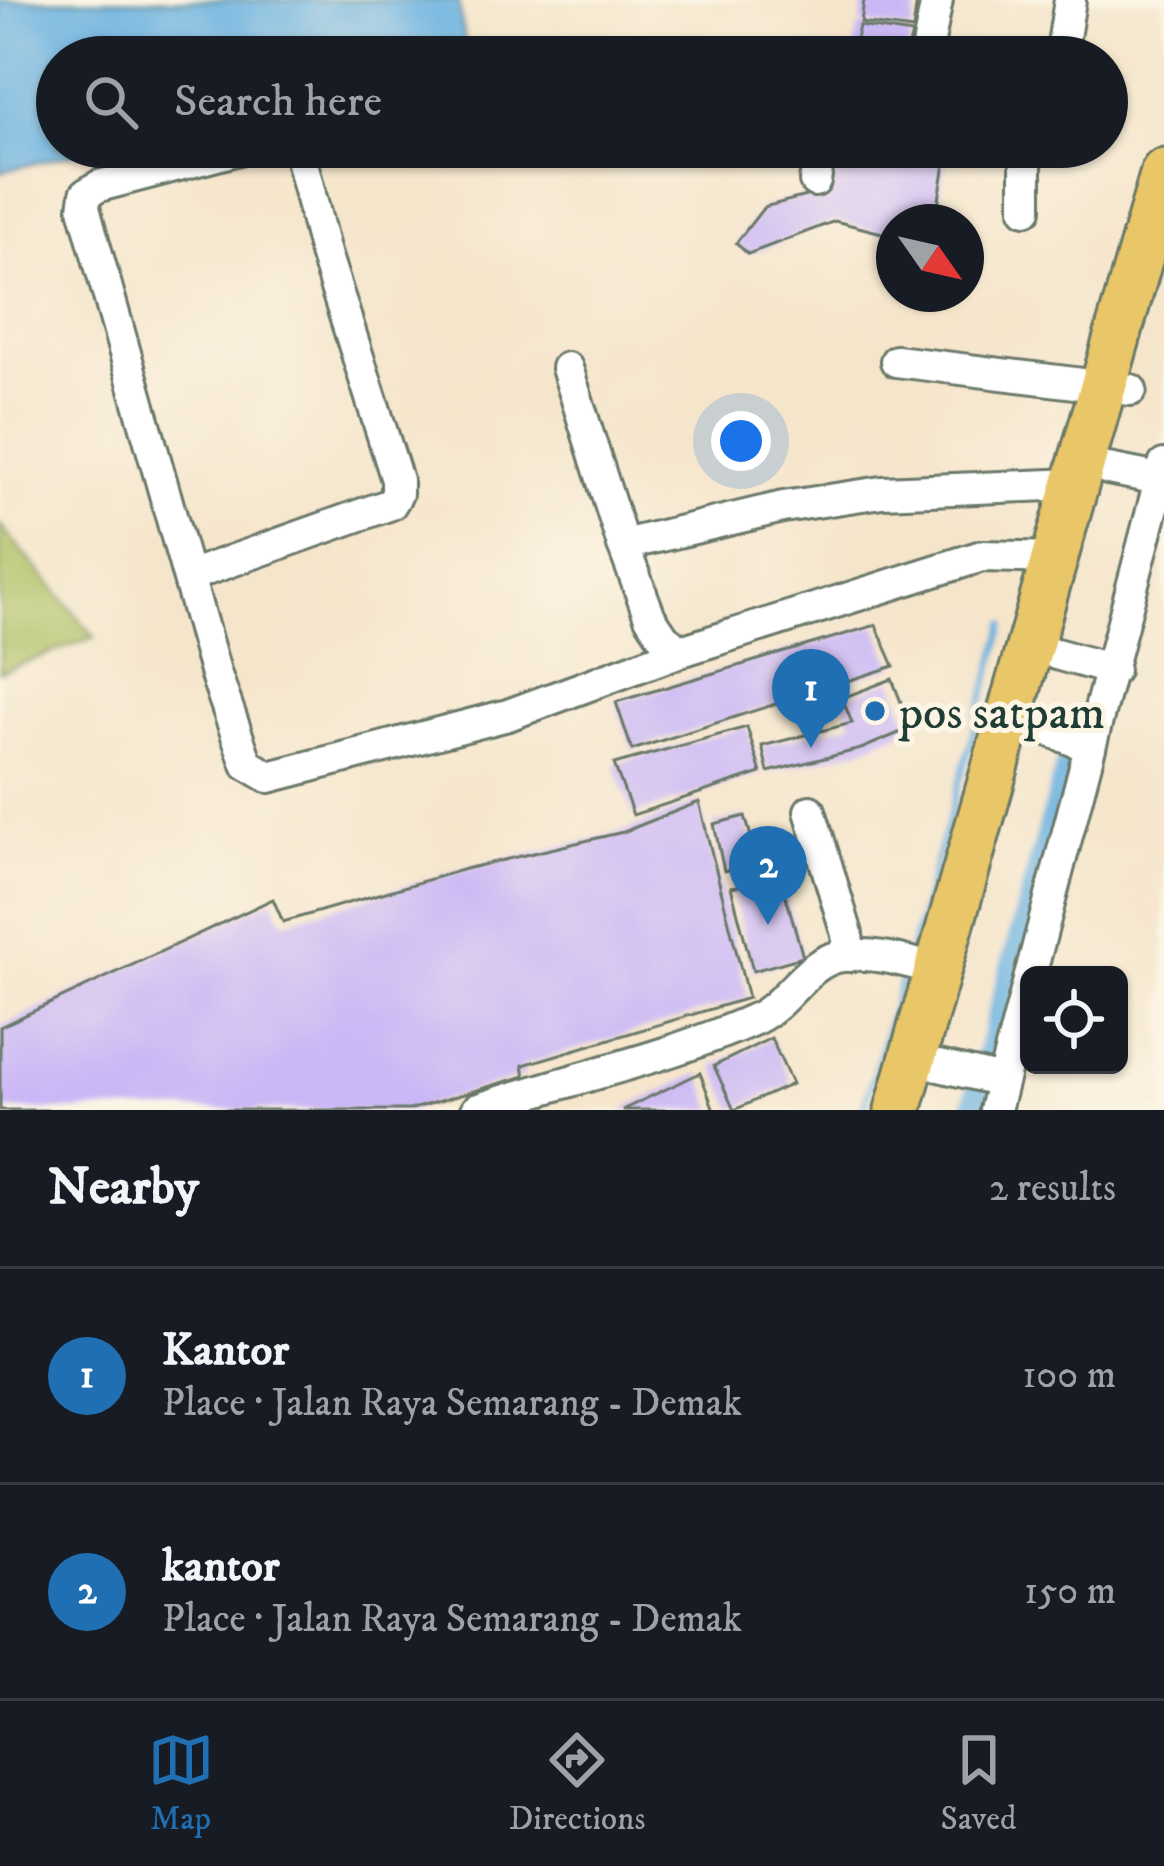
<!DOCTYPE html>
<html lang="en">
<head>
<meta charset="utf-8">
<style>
	body { margin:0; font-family:"IM FELL DW Pica",serif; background:#242831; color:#f1f3f6 }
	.controls { position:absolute; right:36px; bottom:36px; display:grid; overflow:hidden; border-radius:18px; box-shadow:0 3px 9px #0004 }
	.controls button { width:108px; height:108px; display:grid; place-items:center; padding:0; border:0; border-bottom:3px solid #363941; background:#171b24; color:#f1f3f6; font:60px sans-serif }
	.compass { position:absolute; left:876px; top:204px; width:108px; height:108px; border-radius:50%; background:#171b24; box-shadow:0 3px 9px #0004; rotate:124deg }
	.you { position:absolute; left:741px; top:441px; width:42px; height:42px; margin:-30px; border:9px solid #fff; border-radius:50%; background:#1a73e8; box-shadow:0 0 0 18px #1a73e833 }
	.badge { display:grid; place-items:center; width:78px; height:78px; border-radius:50%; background:#1f6fb2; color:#fff; font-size:39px; font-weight:700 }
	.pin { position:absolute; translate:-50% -99px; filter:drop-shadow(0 3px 6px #0008) }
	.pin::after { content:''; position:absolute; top:63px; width:42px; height:36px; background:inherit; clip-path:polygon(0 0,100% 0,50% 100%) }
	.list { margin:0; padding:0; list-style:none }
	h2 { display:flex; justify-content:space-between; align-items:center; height:156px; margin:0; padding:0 48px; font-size:51px }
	h2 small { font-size:39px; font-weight:400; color:#9ea1a6 }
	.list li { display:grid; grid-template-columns:78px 1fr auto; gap:36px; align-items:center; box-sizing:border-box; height:216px; padding:0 48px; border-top:3px solid #363941 }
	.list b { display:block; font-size:45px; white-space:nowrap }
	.list p { margin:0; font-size:39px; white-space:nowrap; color:#9ea1a6 }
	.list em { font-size:39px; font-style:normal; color:#9ea1a6 }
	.icon { flex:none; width:66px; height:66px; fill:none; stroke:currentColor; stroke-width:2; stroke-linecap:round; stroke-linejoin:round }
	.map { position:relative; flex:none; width:1164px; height:1110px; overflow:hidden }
	.search { position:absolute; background:#171b24; box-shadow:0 3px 9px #0004; left:36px; right:36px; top:36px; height:132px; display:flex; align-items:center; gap:30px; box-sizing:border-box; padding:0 42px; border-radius:66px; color:#9ea1a6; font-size:45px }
	.sheet { height:588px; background:#171b24 }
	nav { display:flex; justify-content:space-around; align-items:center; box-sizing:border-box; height:168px; border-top:3px solid #363941; background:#171b24; font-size:33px; color:#9ea1a6 }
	nav a { display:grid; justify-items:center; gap:6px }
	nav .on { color:#1f6fb2 }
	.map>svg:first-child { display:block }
	.green { fill:#adc064; stroke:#667e4c; stroke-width:3 }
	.water { fill:#69b1e0; stroke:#44778a; stroke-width:3 }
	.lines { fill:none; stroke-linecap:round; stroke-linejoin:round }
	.stream { stroke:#69b1e0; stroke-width:6 }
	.canal { stroke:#69b1e0; stroke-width:24 }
	.building { fill:#cab7f5 }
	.minor-casing { stroke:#6a7869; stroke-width:36 }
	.highway-casing { stroke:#6a7869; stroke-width:51 }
	.minor { stroke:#fff; stroke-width:30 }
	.highway { stroke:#e9c769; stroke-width:45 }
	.poi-dot { fill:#1f6fb2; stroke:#fcf5e5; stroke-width:4.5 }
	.labels { text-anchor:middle; stroke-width:10; stroke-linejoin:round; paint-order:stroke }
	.poi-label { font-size:48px; fill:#1f3d34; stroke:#fcf5e5; text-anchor:start }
</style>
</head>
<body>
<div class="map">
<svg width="1164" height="1110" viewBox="0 0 1164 1110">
	<rect width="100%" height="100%" fill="#fcf5e5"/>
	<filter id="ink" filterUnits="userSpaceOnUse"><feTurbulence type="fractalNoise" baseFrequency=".00833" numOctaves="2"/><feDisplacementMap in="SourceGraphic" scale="24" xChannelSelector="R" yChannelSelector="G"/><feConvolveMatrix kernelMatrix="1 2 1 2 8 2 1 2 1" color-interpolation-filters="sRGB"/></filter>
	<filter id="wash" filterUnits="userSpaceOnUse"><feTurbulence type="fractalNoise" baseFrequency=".004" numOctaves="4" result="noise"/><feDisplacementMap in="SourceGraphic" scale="48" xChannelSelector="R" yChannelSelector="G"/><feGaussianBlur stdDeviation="2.7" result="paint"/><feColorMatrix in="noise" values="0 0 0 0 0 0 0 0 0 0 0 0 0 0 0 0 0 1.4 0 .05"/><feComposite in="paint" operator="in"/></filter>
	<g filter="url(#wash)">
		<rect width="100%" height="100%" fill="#f5e5cb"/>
		<!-- green -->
		<polygon class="green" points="0,525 95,637 0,672"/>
		<!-- water -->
		<polygon class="water" points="0,0 458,0 467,53 451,57 57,57 57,147 100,147 0,172"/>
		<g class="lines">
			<!-- stream -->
			<g class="stream">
				<polyline points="909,955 1005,624"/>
				<polyline points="863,1110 903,973"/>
			</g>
			<!-- canal -->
			<polyline class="canal" points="973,1110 1079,723"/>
		</g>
		<g id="blocks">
			<!-- building -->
			<g class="building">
				<polygon points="864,0 917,0 913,30 861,23"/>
				<polygon points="859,26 912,34 906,57 852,57"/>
				<polygon points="828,147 919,147 947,153 935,222 894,222 894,236 835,221 748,254 736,243 764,207 821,192"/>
				<polygon points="876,625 894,666 632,750 616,702"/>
				<polygon points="892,679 911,728 861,749 768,772 762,746 852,723 842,698"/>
				<polygon points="747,727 761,773 633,815 614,764"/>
				<polygon points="699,802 748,998 523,1065 525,1076 409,1110 0,1110 0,1027 273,899 283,922 465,869 623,832"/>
				<polygon points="745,816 759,864 724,871 714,824"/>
				<polygon points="778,868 803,957 753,971 731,887 751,884 751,874"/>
				<polygon points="771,1038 792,1084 734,1110 714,1066"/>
				<polygon points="700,1073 714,1110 622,1110"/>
			</g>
		</g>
	</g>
	<g filter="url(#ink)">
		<use href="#blocks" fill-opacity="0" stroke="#6a7869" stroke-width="3"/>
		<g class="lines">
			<!-- minor casing -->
			<g class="minor-casing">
				<g id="minor">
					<polyline points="926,57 937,0"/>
					<polyline points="1061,57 1070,0"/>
					<polyline points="247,147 99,186 86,194 84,208 216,675 247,764 269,777 508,715 681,651"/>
					<polyline points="815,181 821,147"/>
					<polyline points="1026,209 1026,156 1033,147"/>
					<polyline points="896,361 1131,390"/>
					<polyline points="567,368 623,545 650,617 664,638 681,651 982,556 1054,558"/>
					<polyline points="1108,469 1164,480"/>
					<polyline points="623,545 783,507 882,492 1075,484"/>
					<polyline points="189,576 391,504 397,494 397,480 325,253 298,147"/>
					<polyline points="1056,654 1113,670"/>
					<polyline points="1036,725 1090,747"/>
					<polyline points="810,811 847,934 849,956"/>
					<polyline points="939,1066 1002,1081"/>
					<path d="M 476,1110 C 569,1078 667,1059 757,1018 C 787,1004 804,965 837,957 C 867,950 907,961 937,970"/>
					<polyline points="995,1110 1164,465"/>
				</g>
			</g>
			<!-- highway casing -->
			<g class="highway-casing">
				<polyline id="highway" points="898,1110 1164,172"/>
			</g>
			<!-- minor -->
			<use href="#minor" class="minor"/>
			<!-- highway -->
			<use href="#highway" class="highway"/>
		</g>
	</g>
	<!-- markers -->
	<circle class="poi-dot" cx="875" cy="711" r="12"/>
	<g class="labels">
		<!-- poi labels -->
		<g class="poi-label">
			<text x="899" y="728">pos satpam</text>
		</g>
	</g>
</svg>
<div class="controls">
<button><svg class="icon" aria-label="locate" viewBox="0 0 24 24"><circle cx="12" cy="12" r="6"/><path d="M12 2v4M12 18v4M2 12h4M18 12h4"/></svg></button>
</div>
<svg class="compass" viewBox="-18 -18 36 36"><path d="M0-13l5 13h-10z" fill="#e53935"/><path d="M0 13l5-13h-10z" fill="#9ea1a6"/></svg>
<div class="you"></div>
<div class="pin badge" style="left:811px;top:748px">1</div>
<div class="pin badge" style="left:768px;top:925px">2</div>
<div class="search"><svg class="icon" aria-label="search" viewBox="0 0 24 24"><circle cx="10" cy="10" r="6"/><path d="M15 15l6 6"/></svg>Search here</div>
</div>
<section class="sheet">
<h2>Nearby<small>2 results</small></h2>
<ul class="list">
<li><span class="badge">1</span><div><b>Kantor</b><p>Place · Jalan Raya Semarang - Demak</p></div><em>100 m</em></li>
<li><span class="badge">2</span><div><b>kantor</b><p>Place · Jalan Raya Semarang - Demak</p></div><em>150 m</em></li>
</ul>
</section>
<nav>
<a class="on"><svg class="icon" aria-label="map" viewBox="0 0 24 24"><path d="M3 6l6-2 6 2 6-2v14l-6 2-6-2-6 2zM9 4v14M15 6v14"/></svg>Map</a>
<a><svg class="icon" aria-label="directions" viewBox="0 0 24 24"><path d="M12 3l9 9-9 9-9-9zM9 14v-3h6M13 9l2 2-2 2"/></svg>Directions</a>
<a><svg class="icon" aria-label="saved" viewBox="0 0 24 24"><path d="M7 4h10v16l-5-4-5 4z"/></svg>Saved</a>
</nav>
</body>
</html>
